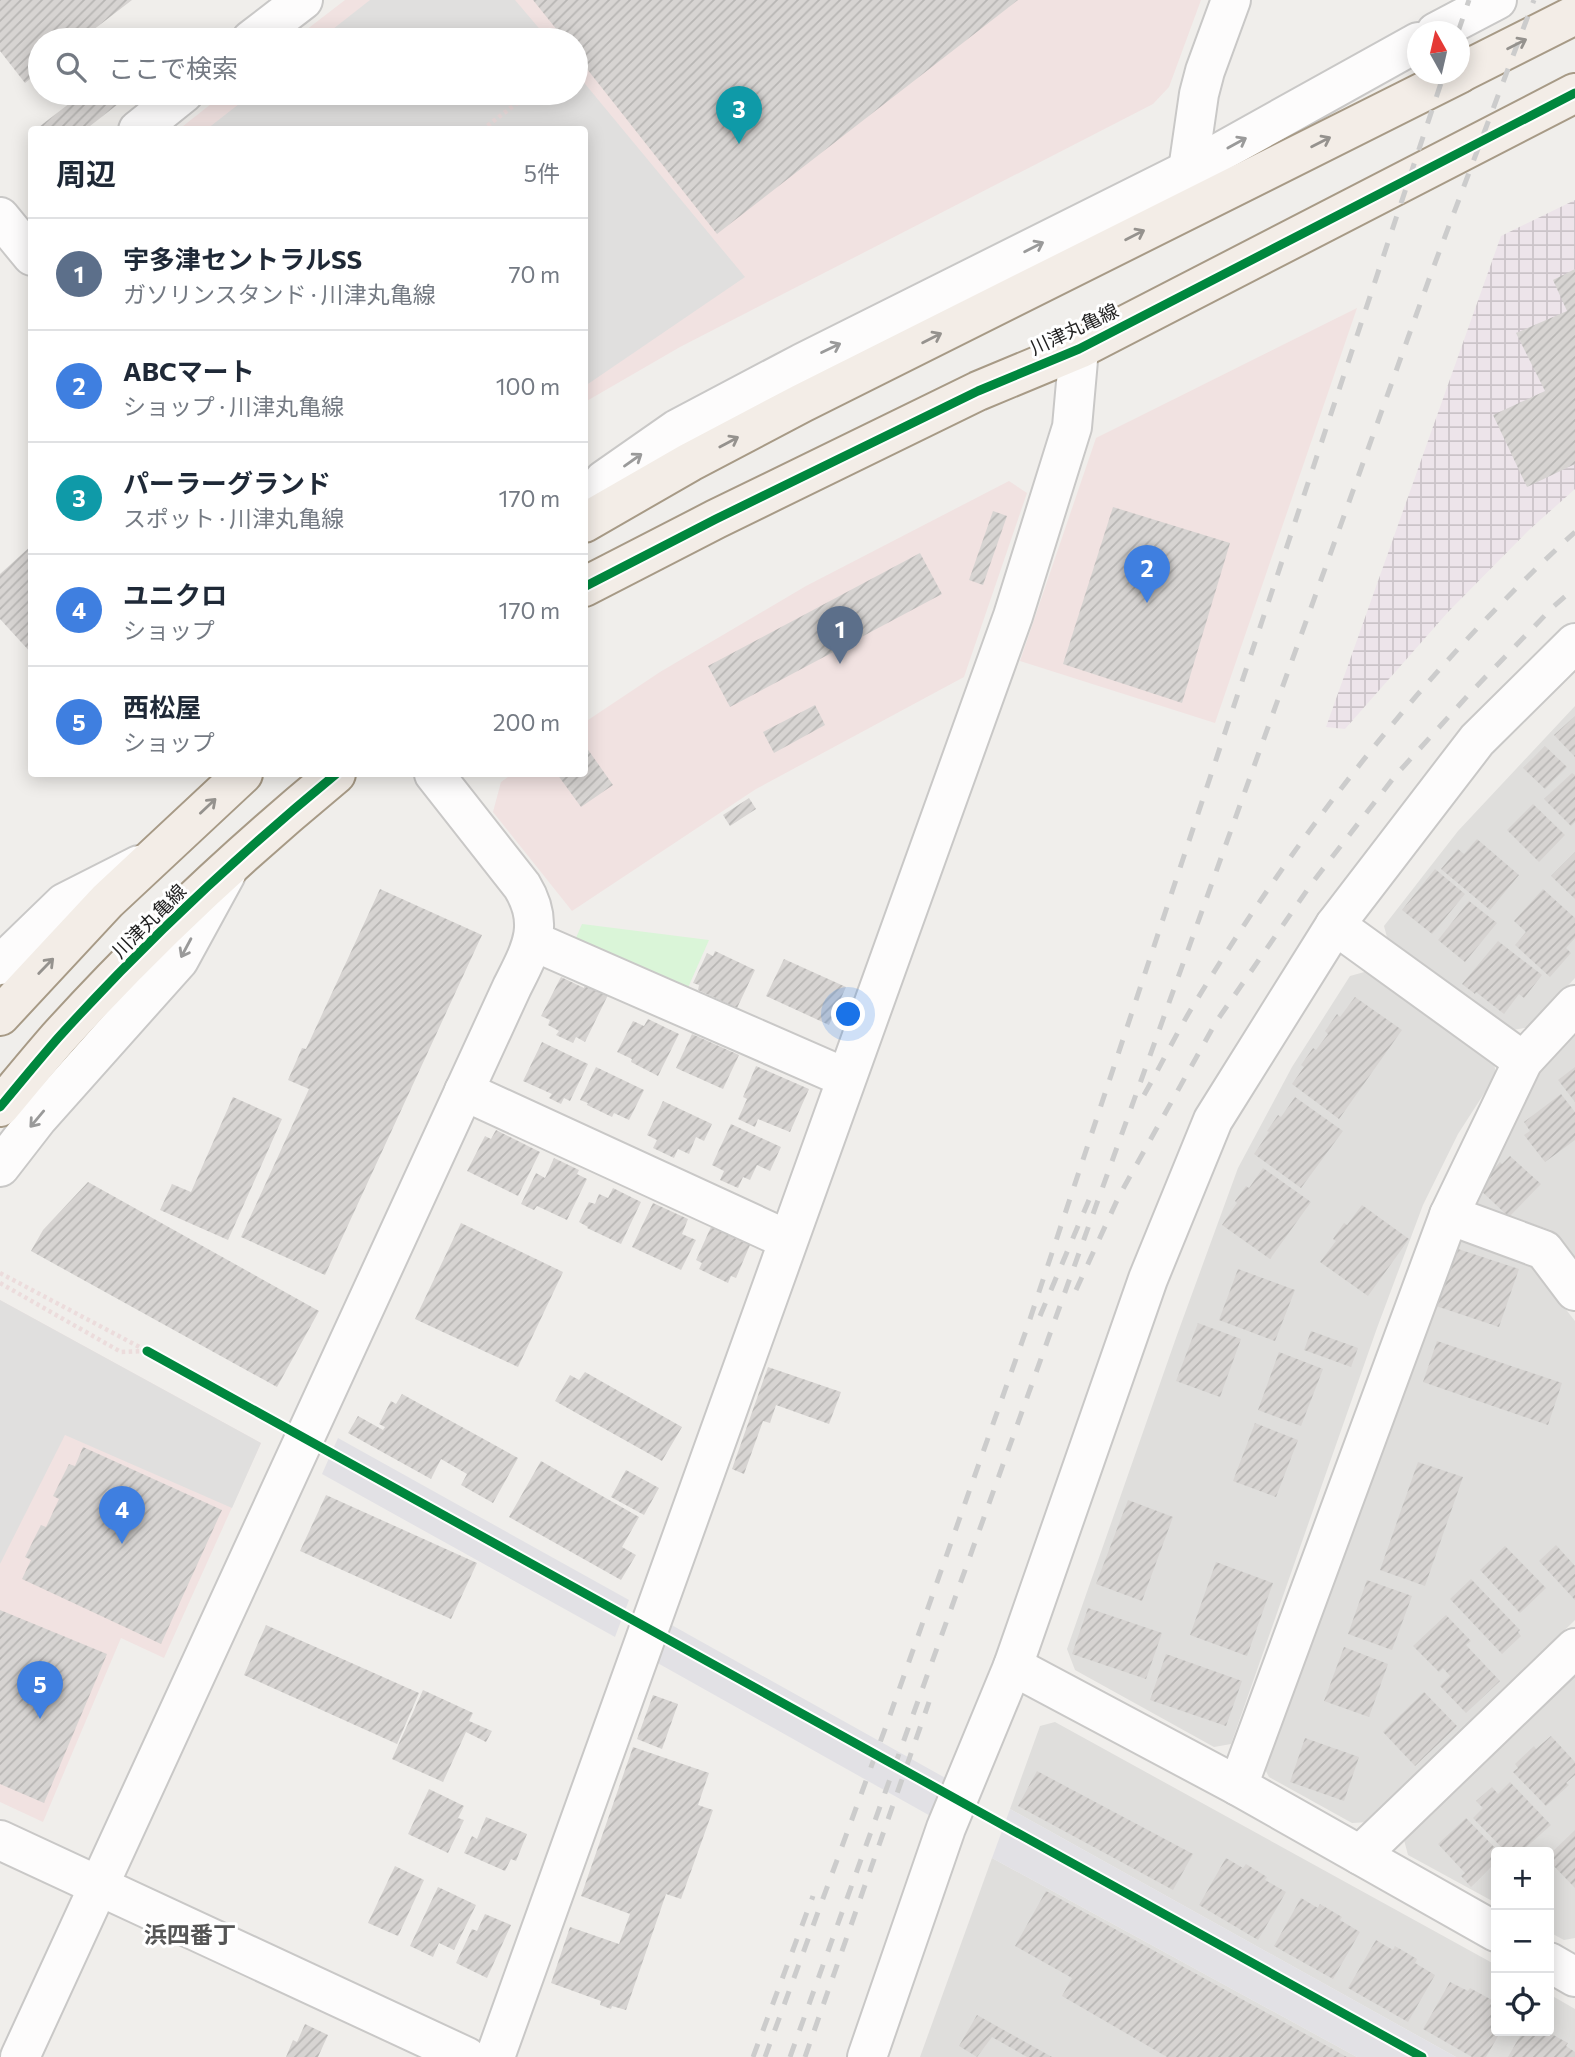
<!DOCTYPE html>
<html lang="ja">
<head>
<meta charset="utf-8">
<style>
	body { margin:0; font-family:Commissioner,"Noto Sans JP",sans-serif; background:#f2f2f3; color:#1f2937 }
	.controls { position:absolute; right:21px; bottom:21px; display:grid; overflow:hidden; border-radius:7px; box-shadow:0 4px 18px #0003 }
	.controls button { width:63px; height:63px; display:grid; place-items:center; padding:0; border:0; border-bottom:2px solid #e0e1e3; background:#fff; color:#1f2937; font:35px sans-serif }
	.compass { position:absolute; left:1407px; top:21px; width:63px; height:63px; border-radius:50%; background:#fff; box-shadow:0 4px 18px #0003; rotate:352deg }
	.you { position:absolute; left:849px; top:1015px; width:24px; height:24px; margin:-18px; border:5px solid #fff; border-radius:50%; background:#1a73e8; box-shadow:0 0 0 10px #1a73e833 }
	.badge { display:grid; place-items:center; width:46px; height:46px; border-radius:50%; background:#0f766e; color:#fff; font-size:23px; font-weight:700 }
	.pin { position:absolute; translate:-50% -58px; filter:drop-shadow(0 2px 4px #0008) }
	.pin::after { content:''; position:absolute; top:37px; width:24px; height:21px; background:inherit; clip-path:polygon(0 0,100% 0,50% 100%) }
	.list { margin:0; padding:0; list-style:none }
	h2 { display:flex; justify-content:space-between; align-items:center; height:91px; margin:0; padding:0 28px; font-size:30px }
	h2 small { font-size:23px; font-weight:400; color:#747a83 }
	.list li { display:grid; grid-template-columns:46px 1fr auto; gap:21px; align-items:center; box-sizing:border-box; height:112px; padding:0 28px; border-top:2px solid #e0e1e3 }
	.list b { display:block; font-size:26px; white-space:nowrap }
	.list p { margin:0; font-size:23px; white-space:nowrap; color:#747a83 }
	.list em { font-size:23px; font-style:normal; color:#747a83 }
	.icon { flex:none; width:38px; height:38px; fill:none; stroke:currentColor; stroke-width:2; stroke-linecap:round; stroke-linejoin:round }
	.map { position:relative; flex:none; width:1575px; height:2057px; overflow:hidden }
	.search { position:absolute; background:#fff; box-shadow:0 4px 18px #0003; left:28px; top:28px; width:560px; height:77px; display:flex; align-items:center; gap:18px; box-sizing:border-box; padding:0 24px; border-radius:38px; color:#747a83; font-size:26px }
	.panel { position:absolute; background:#fff; box-shadow:0 4px 18px #0003; left:28px; top:126px; width:560px; height:651px; border-radius:7px }
	.map>svg:first-child { display:block }
	.residential { fill:#dfdedc }
	.commercial { fill:#f1e2e1 }
	.industrial { fill:url(#industrial-grid) }
	.park { fill:#daf5d8 }
	.parking { fill:#e0dfde }
	.plaza { fill:#e2e1e5 }
	.building { fill:url(#building-hatch) }
	.lines { fill:none; stroke-linecap:round; stroke-linejoin:round }
	.minor-casing { stroke:#c9c8c7; stroke-width:42 }
	.major-casing { stroke:#a79a86; stroke-width:42 }
	.path { stroke:#ecdcdc; stroke-width:4.5; stroke-dasharray:3.5 3.5; stroke-linecap:butt }
	.minor { stroke:#fdfcfc; stroke-width:38 }
	.major { stroke:#f3ede7; stroke-width:38 }
	.rail { stroke:#ccc; stroke-width:5; stroke-dasharray:14 14; stroke-linecap:butt }
	.cycleway-casing { stroke:#fff; stroke-width:13 }
	.cycleway { stroke:#00873e; stroke-width:9 }
	.oneway { stroke:#95928e }
	.oneway2 { stroke:#9a9a9a }
	.labels { text-anchor:middle; stroke-width:6; stroke-linejoin:round; paint-order:stroke }
	.street-label { font-size:19px; fill:#222; stroke:#fff }
	.quarter-label { font-size:23px; font-weight:bold; fill:#555; stroke:#fff }
</style>
</head>
<body>
<div class="map">
<svg width="1575" height="2057" viewBox="0 0 1575 2057">
	<defs>
		<pattern id="industrial-grid" width="8" height="8" patternUnits="userSpaceOnUse" patternTransform="scale(1.75)"><rect width="8" height="8" fill="#ede4ea"/><path d="M0 4h8M4 0v8" fill="none" stroke="#cbc3c8"/></pattern>
		<pattern id="building-hatch" width="6" height="6" patternUnits="userSpaceOnUse" patternTransform="scale(1.75)"><rect width="6" height="6" fill="#d7d4d2"/><path d="M-1 1l2-2M0 6l6-6M5 7l2-2" fill="none" stroke="#b8b6b4"/></pattern>
	</defs>
	<rect width="100%" height="100%" fill="#f0eeeb"/>
	<!-- residential -->
	<g class="residential">
		<polygon points="1575,706 1575,978 1546,1009 1535,1026 1513,1030 1388,941 1384,926 1458,831"/>
		<polygon points="1368,971 1493,1056 1496,1075 1458,1134 1423,1205 1377,1328 1231,1744 1214,1747 1075,1670 1067,1649 1177,1335 1238,1168 1292,1067 1350,976"/>
		<polygon points="1575,1031 1575,1260 1551,1230 1474,1204 1528,1088 1547,1062"/>
		<polygon points="1461,1238 1531,1265 1575,1321 1575,1620 1369,1822 1352,1823 1269,1777 1261,1762 1450,1245"/>
		<polygon points="1575,1671 1575,1938 1564,1940 1549,1932 1549,1852 1496,1852 1496,1903 1408,1855 1404,1840"/>
		<polygon points="1055,1722 1496,1965 1496,2031 1549,2031 1549,1994 1575,2009 1575,2057 1456,2057 1010,1809 1040,1726"/>
		<polygon points="992,1858 1357,2057 920,2057"/>
	</g>
	<!-- commercial -->
	<g class="commercial">
		<polygon points="345,0 1201,0 1169,87 1153,104 680,347 585,402 584,130 178,130 225,93 576,93 576,40 293,40"/>
		<polygon points="1357,308 1215,723 1020,661 1096,438"/>
		<polygon points="1009,481 1027,493 964,677 756,789 572,911 493,812 501,782 512,774 584,774 585,722 660,672 806,586"/>
		<polygon points="0,1300 261,1443 164,1658 121,1638 43,1822 0,1802"/>
	</g>
	<!-- industrial -->
	<polygon class="industrial" points="1575,200 1575,489 1529,530 1448,612 1345,729 1326,727 1501,236"/>
	<!-- park -->
	<polygon class="park" points="582,924 709,940 687,990 575,940"/>
	<!-- parking -->
	<g class="parking">
		<polygon points="370,0 515,0 549,40 319,40"/>
		<polygon points="576,73 745,277 585,386 584,130 207,129 253,93 576,93"/>
		<polygon points="0,1300 261,1443 232,1508 65,1435 0,1564"/>
	</g>
	<!-- plaza -->
	<g class="plaza">
		<polygon points="338,1438 629,1600 615,1637 322,1474"/>
		<polygon points="668,1623 949,1780 934,1818 654,1661"/>
		<polygon points="1010,1809 1456,2057 1357,2057 992,1858"/>
	</g>
	<!-- building -->
	<g class="building">
		<polygon points="0,0 132,0 80,40 40,40 40,71 25,83 0,51"/>
		<polygon points="533,0 1018,0 717,234 576,55 576,40 565,40"/>
		<polygon points="83,93 132,93 85,130 35,130"/>
		<polygon points="1575,269 1575,464 1527,487 1493,415 1545,391 1516,333 1567,311 1553,280"/>
		<polygon points="1113,507 1230,543 1182,703 1063,664"/>
		<polygon points="993,511 1007,516 983,585 969,580"/>
		<polygon points="32,545 32,654 0,619 0,574"/>
		<polygon points="920,553 942,594 730,707 708,666"/>
		<polygon points="815,705 825,725 774,753 763,732"/>
		<polygon points="1575,716 1575,757 1554,735"/>
		<polygon points="584,744 613,785 581,807 557,774 584,774"/>
		<polygon points="1545,746 1567,767 1545,789 1523,768"/>
		<polygon points="1572,773 1575,775 1575,822 1571,826 1544,799"/>
		<polygon points="749,798 756,809 730,826 723,815"/>
		<polygon points="1533,804 1565,835 1539,862 1507,830"/>
		<polygon points="1477,839 1519,875 1490,910 1441,869 1458,849 1464,854"/>
		<polygon points="1575,852 1575,899 1551,876"/>
		<polygon points="1435,869 1465,894 1432,934 1402,910"/>
		<polygon points="380,889 482,935 325,1275 241,1237 309,1089 288,1080 302,1048 306,1049"/>
		<polygon points="1543,889 1575,918 1575,938 1566,948 1571,953 1550,977 1515,945 1526,932 1514,921"/>
		<polygon points="1469,901 1497,923 1465,962 1438,940"/>
		<polygon points="1498,941 1542,975 1524,998 1519,994 1504,1014 1476,992 1475,994 1462,984"/>
		<polygon points="715,951 755,970 737,1008 698,990 699,985 693,983 707,953 713,956"/>
		<polygon points="784,959 846,987 829,1025 766,996"/>
		<polygon points="561,977 584,988 585,984 608,995 585,1042 576,1037 573,1043 556,1035 559,1031 548,1025 550,1020 541,1016"/>
		<polygon points="1355,997 1402,1030 1339,1119 1292,1084 1304,1067 1301,1065 1313,1048 1316,1050 1328,1034 1325,1031 1337,1014 1340,1017"/>
		<polygon points="648,1019 679,1034 658,1076 631,1062 632,1059 617,1052 633,1021 644,1026"/>
		<polygon points="692,1034 739,1055 723,1089 676,1068"/>
		<polygon points="542,1042 588,1064 570,1101 564,1098 561,1104 549,1098 552,1094 523,1081"/>
		<polygon points="756,1066 809,1089 790,1132 758,1119 755,1127 738,1119 747,1099 743,1097"/>
		<polygon points="596,1067 644,1090 629,1120 614,1113 612,1117 587,1105 588,1103 580,1100"/>
		<polygon points="1575,1067 1575,1102 1558,1080"/>
		<polygon points="1561,1094 1575,1112 1575,1140 1545,1162 1524,1135 1530,1131 1524,1122"/>
		<polygon points="233,1097 282,1119 228,1240 160,1210 172,1184 191,1192"/>
		<polygon points="1295,1097 1343,1131 1301,1188 1254,1154 1269,1132 1267,1131 1278,1115 1281,1117"/>
		<polygon points="663,1101 712,1124 704,1141 696,1137 689,1154 678,1149 674,1158 653,1148 657,1140 647,1135"/>
		<polygon points="731,1124 781,1147 770,1171 757,1165 750,1180 743,1177 738,1188 720,1180 724,1171 712,1165"/>
		<polygon points="496,1130 540,1152 518,1196 467,1171 485,1136 491,1139"/>
		<polygon points="1510,1156 1541,1184 1509,1217 1477,1187 1500,1162 1502,1164"/>
		<polygon points="554,1158 579,1170 577,1174 587,1179 567,1220 537,1206 534,1210 521,1204 536,1173 545,1178"/>
		<polygon points="1263,1168 1311,1202 1270,1259 1222,1225 1237,1203 1235,1201 1246,1186 1249,1188"/>
		<polygon points="88,1182 319,1311 277,1387 31,1251 43,1230"/>
		<polygon points="613,1188 641,1202 621,1244 587,1228 588,1227 579,1222 589,1202 595,1204 599,1194 608,1198"/>
		<polygon points="653,1203 688,1219 682,1234 696,1240 681,1270 632,1247"/>
		<polygon points="1362,1205 1409,1239 1368,1296 1320,1262 1336,1241 1333,1239 1344,1223 1347,1225"/>
		<polygon points="461,1223 563,1272 518,1367 415,1319"/>
		<polygon points="711,1227 750,1245 736,1278 731,1276 728,1283 699,1269 702,1263 696,1260"/>
		<polygon points="1455,1248 1519,1269 1499,1327 1436,1306"/>
		<polygon points="1238,1269 1295,1290 1275,1341 1219,1320"/>
		<polygon points="1198,1323 1241,1339 1220,1397 1176,1381"/>
		<polygon points="1311,1331 1358,1348 1351,1367 1304,1350"/>
		<polygon points="1437,1341 1562,1383 1548,1425 1423,1382"/>
		<polygon points="1279,1352 1323,1369 1301,1426 1258,1410"/>
		<polygon points="768,1367 841,1392 829,1424 776,1405 770,1423 763,1421 744,1474 732,1469"/>
		<polygon points="585,1372 682,1427 662,1461 555,1401 570,1375 579,1380"/>
		<polygon points="402,1394 518,1458 493,1503 461,1485 467,1474 441,1459 431,1479 348,1433 358,1416 383,1430 385,1427 379,1424 391,1401 396,1404"/>
		<polygon points="1255,1423 1298,1440 1276,1497 1233,1481"/>
		<polygon points="83,1447 222,1510 161,1644 22,1579 31,1560 25,1557 41,1525 46,1527 59,1499 53,1496 69,1464 75,1466"/>
		<polygon points="541,1461 639,1517 622,1547 636,1555 621,1580 509,1517"/>
		<polygon points="1418,1462 1463,1477 1425,1586 1380,1570"/>
		<polygon points="626,1470 659,1488 644,1515 611,1497"/>
		<polygon points="326,1495 477,1563 451,1619 300,1551"/>
		<polygon points="1128,1500 1173,1517 1142,1601 1096,1584"/>
		<polygon points="1556,1545 1575,1566 1575,1600 1539,1561"/>
		<polygon points="1505,1546 1546,1588 1520,1613 1480,1570"/>
		<polygon points="1216,1562 1273,1583 1247,1656 1190,1635"/>
		<polygon points="1471,1579 1520,1630 1518,1632 1521,1636 1502,1654 1450,1599"/>
		<polygon points="1367,1580 1412,1596 1392,1650 1348,1634"/>
		<polygon points="1088,1608 1162,1633 1146,1679 1072,1654"/>
		<polygon points="0,1610 107,1654 44,1803 0,1784"/>
		<polygon points="1446,1615 1471,1641 1466,1645 1500,1681 1466,1713 1440,1686 1450,1676 1443,1668 1439,1672 1413,1646"/>
		<polygon points="266,1625 419,1693 397,1744 244,1675"/>
		<polygon points="1344,1647 1388,1664 1369,1717 1324,1701"/>
		<polygon points="1166,1654 1242,1681 1226,1726 1150,1700"/>
		<polygon points="423,1690 473,1713 469,1721 492,1731 486,1742 466,1732 443,1782 392,1759"/>
		<polygon points="1424,1692 1457,1726 1415,1766 1383,1732"/>
		<polygon points="653,1695 678,1704 662,1749 637,1739"/>
		<polygon points="1551,1736 1575,1762 1575,1775 1566,1783 1569,1785 1546,1806 1513,1772 1518,1768 1515,1764 1534,1746 1536,1749"/>
		<polygon points="1305,1738 1359,1757 1344,1801 1290,1782"/>
		<polygon points="633,1747 709,1773 698,1805 713,1810 681,1899 666,1894 626,2010 612,2006 611,2009 600,2005 601,2001 551,1983 570,1927 619,1944 630,1914 581,1896"/>
		<polygon points="1037,1771 1193,1854 1173,1890 1018,1806"/>
		<polygon points="1510,1782 1551,1825 1521,1852 1506,1852 1473,1818 1483,1808 1476,1801 1492,1787 1498,1794"/>
		<polygon points="429,1789 464,1806 458,1818 464,1820 448,1853 408,1834"/>
		<polygon points="486,1817 527,1834 516,1861 511,1859 505,1871 464,1853 472,1836 477,1839"/>
		<polygon points="1466,1818 1499,1852 1496,1852 1496,1862 1471,1887 1461,1876 1465,1873 1438,1844"/>
		<polygon points="1575,1830 1575,1888 1549,1861 1549,1855"/>
		<polygon points="1226,1858 1243,1868 1246,1864 1267,1877 1265,1880 1286,1892 1258,1940 1199,1905"/>
		<polygon points="395,1866 424,1880 398,1936 368,1923"/>
		<polygon points="438,1887 476,1905 454,1950 439,1943 433,1957 410,1946"/>
		<polygon points="1046,1891 1347,2057 1167,2057 1062,1996 1072,1978 1015,1946"/>
		<polygon points="1301,1898 1318,1908 1320,1904 1342,1917 1340,1920 1360,1932 1333,1979 1274,1946"/>
		<polygon points="485,1914 511,1925 487,1978 456,1963 472,1929 477,1931"/>
		<polygon points="1376,1940 1393,1950 1395,1946 1417,1959 1415,1963 1435,1975 1408,2022 1348,1988"/>
		<polygon points="1450,1982 1468,1991 1470,1988 1492,2000 1490,2004 1496,2007 1496,2031 1501,2031 1486,2057 1472,2057 1423,2029"/>
		<polygon points="977,2015 1052,2057 1027,2057 992,2037 977,2057 959,2046"/>
		<polygon points="305,2024 328,2035 318,2057 286,2057 293,2040 297,2042"/>
		<polygon points="1523,2031 1538,2031 1544,2034 1546,2031 1568,2043 1566,2046 1575,2052 1575,2057 1508,2057"/>
	</g>
	<g class="lines">
		<!-- minor casing -->
		<g class="minor-casing">
			<g id="minor">
				<polyline points="1436,32 1497,0"/>
				<polyline points="251,40 303,0"/>
				<polyline points="138,130 184,93"/>
				<polyline points="1191,188 1188,170 1199,94 1205,71 1231,0"/>
				<polyline points="0,217 32,256"/>
				<polyline points="584,506 604,480 677,429 802,363 1188,170 1418,42"/>
				<polyline points="1335,925 1523,1061"/>
				<polyline points="533,941 846,1078"/>
				<polyline points="0,965 64,903 139,865"/>
				<polyline points="464,1091 788,1240"/>
				<polyline points="0,1167 38,1118 179,960 226,874"/>
				<polyline points="1449,1215 1544,1250 1575,1291"/>
				<polyline points="1013,1666 1238,1786 1496,1932"/>
				<polyline points="1238,1786 1449,1215 1523,1061 1575,1005"/>
				<polyline points="0,1840 467,2057"/>
				<polyline points="1360,1855 1575,1648"/>
				<polyline points="1549,1962 1575,1977"/>
				<path d="M 20,2057 L 512,987 C 530,951 546,925 522,886 L 434,774"/>
				<polyline points="495,2057 1013,616 1072,427 1079,349"/>
				<polyline points="867,2057 946,1828 1013,1666 1148,1279 1213,1120 1335,925 1477,740 1575,643"/>
			</g>
		</g>
		<!-- major casing -->
		<g class="major-casing">
			<g id="major">
				<polyline points="1460,73 1575,15"/>
				<polyline points="584,523 690,462 802,403 1459,74"/>
				<polyline points="584,587 716,519 978,391 1079,349 1575,93"/>
				<polyline points="0,1016 107,901 243,774"/>
				<path d="M 0,1107 C 19,1084 38,1061 58,1038 C 144,943 238,855 336,774"/>
			</g>
		</g>
		<!-- path -->
		<g class="path">
			<polyline points="482,130 530,93"/>
			<polyline points="0,1273 147,1351"/>
			<polyline points="0,1283 121,1352 145,1351"/>
		</g>
		<!-- minor -->
		<use href="#minor" class="minor"/>
		<!-- major -->
		<use href="#major" class="major"/>
		<!-- rail -->
		<g class="rail">
			<polyline points="1458,32 1469,0"/>
			<path d="M 1144,1095 C 1160,1067 1174,1038 1190,1011 C 1296,835 1423,671 1575,532"/>
			<polyline points="1076,1290 1119,1196 1216,1022 1312,883 1395,776 1471,692 1554,606 1575,588"/>
			<polyline points="1040,1316 1089,1200"/>
			<polyline points="753,2057 813,1896"/>
			<polyline points="765,2057 889,1718 1028,1325 1444,74"/>
			<polyline points="790,2057 1432,271 1534,0"/>
			<polyline points="805,2057 929,1702"/>
		</g>
		<!-- cycleway casing -->
		<g class="cycleway-casing">
			<g id="cycleway">
				<polyline points="584,587 716,519 978,391 1079,349 1575,93"/>
				<path d="M 0,1107 C 19,1084 38,1061 58,1038 C 144,943 238,855 336,774"/>
				<polyline points="147,1351 1422,2057"/>
			</g>
		</g>
		<!-- cycleway -->
		<use href="#cycleway" class="cycleway"/>
	</g>
	<!-- one-way arrows -->
	<defs><path id="oneway-shaft" d="M-6 0H5M1.5-3L5.5 0L1.5 3" fill="none" stroke-width="1.6" stroke-linecap="round" stroke-linejoin="round" transform="scale(1.75)"/></defs>
	<g class="oneway">
		<use href="#oneway-shaft" transform="translate(1517 44) rotate(-27)"/>
		<use href="#oneway-shaft" transform="translate(1321 142) rotate(-27)"/>
		<use href="#oneway-shaft" transform="translate(1135 235) rotate(-27)"/>
		<use href="#oneway-shaft" transform="translate(932 338) rotate(-27)"/>
		<use href="#oneway-shaft" transform="translate(729 442) rotate(-28)"/>
		<use href="#oneway-shaft" transform="translate(208 806) rotate(-43)"/>
		<use href="#oneway-shaft" transform="translate(46 966) rotate(-46)"/>
	</g>
	<g class="oneway2">
		<use href="#oneway-shaft" transform="translate(1237 143) rotate(-29)"/>
		<use href="#oneway-shaft" transform="translate(1034 247) rotate(-27)"/>
		<use href="#oneway-shaft" transform="translate(831 348) rotate(-26)"/>
		<use href="#oneway-shaft" transform="translate(633 460) rotate(-35)"/>
		<use href="#oneway-shaft" transform="translate(186 948) rotate(118)"/>
		<use href="#oneway-shaft" transform="translate(37 1119) rotate(130)"/>
	</g>
	<g class="labels">
		<!-- street labels -->
		<g class="street-label">
			<text transform="translate(1074 329) rotate(-25)" y="7">川津丸亀線</text>
			<text transform="translate(149 921) rotate(-45)" y="7">川津丸亀線</text>
		</g>
		<!-- quarter labels -->
		<g class="quarter-label">
			<text x="190" y="1943">浜四番丁</text>
		</g>
	</g>
</svg>
<div class="controls">
<button>+</button>
<button>−</button>
<button><svg class="icon" aria-label="locate" viewBox="0 0 24 24"><circle cx="12" cy="12" r="6"/><path d="M12 2v4M12 18v4M2 12h4M18 12h4"/></svg></button>
</div>
<svg class="compass" viewBox="-18 -18 36 36"><path d="M0-13l5 13h-10z" fill="#e53935"/><path d="M0 13l5-13h-10z" fill="#747a83"/></svg>
<div class="you"></div>
<div class="pin badge" style="left:840px;top:664px;background:#5c6f8a">1</div>
<div class="pin badge" style="left:1147px;top:603px;background:#3f7fe0">2</div>
<div class="pin badge" style="left:739px;top:144px;background:#0f9aa8">3</div>
<div class="pin badge" style="left:122px;top:1544px;background:#3f7fe0">4</div>
<div class="pin badge" style="left:40px;top:1719px;background:#3f7fe0">5</div>
<div class="search"><svg class="icon" aria-label="search" viewBox="0 0 24 24"><circle cx="10" cy="10" r="6"/><path d="M15 15l6 6"/></svg>ここで検索</div>
<section class="panel">
<h2>周辺<small>5件</small></h2>
<ul class="list">
<li><span class="badge" style="background:#5c6f8a">1</span><div><b>宇多津セントラルSS</b><p>ガソリンスタンド · 川津丸亀線</p></div><em>70 m</em></li>
<li><span class="badge" style="background:#3f7fe0">2</span><div><b>ABCマート</b><p>ショップ · 川津丸亀線</p></div><em>100 m</em></li>
<li><span class="badge" style="background:#0f9aa8">3</span><div><b>パーラーグランド</b><p>スポット · 川津丸亀線</p></div><em>170 m</em></li>
<li><span class="badge" style="background:#3f7fe0">4</span><div><b>ユニクロ</b><p>ショップ</p></div><em>170 m</em></li>
<li><span class="badge" style="background:#3f7fe0">5</span><div><b>西松屋</b><p>ショップ</p></div><em>200 m</em></li>
</ul>
</section>
</div>
</body>
</html>
